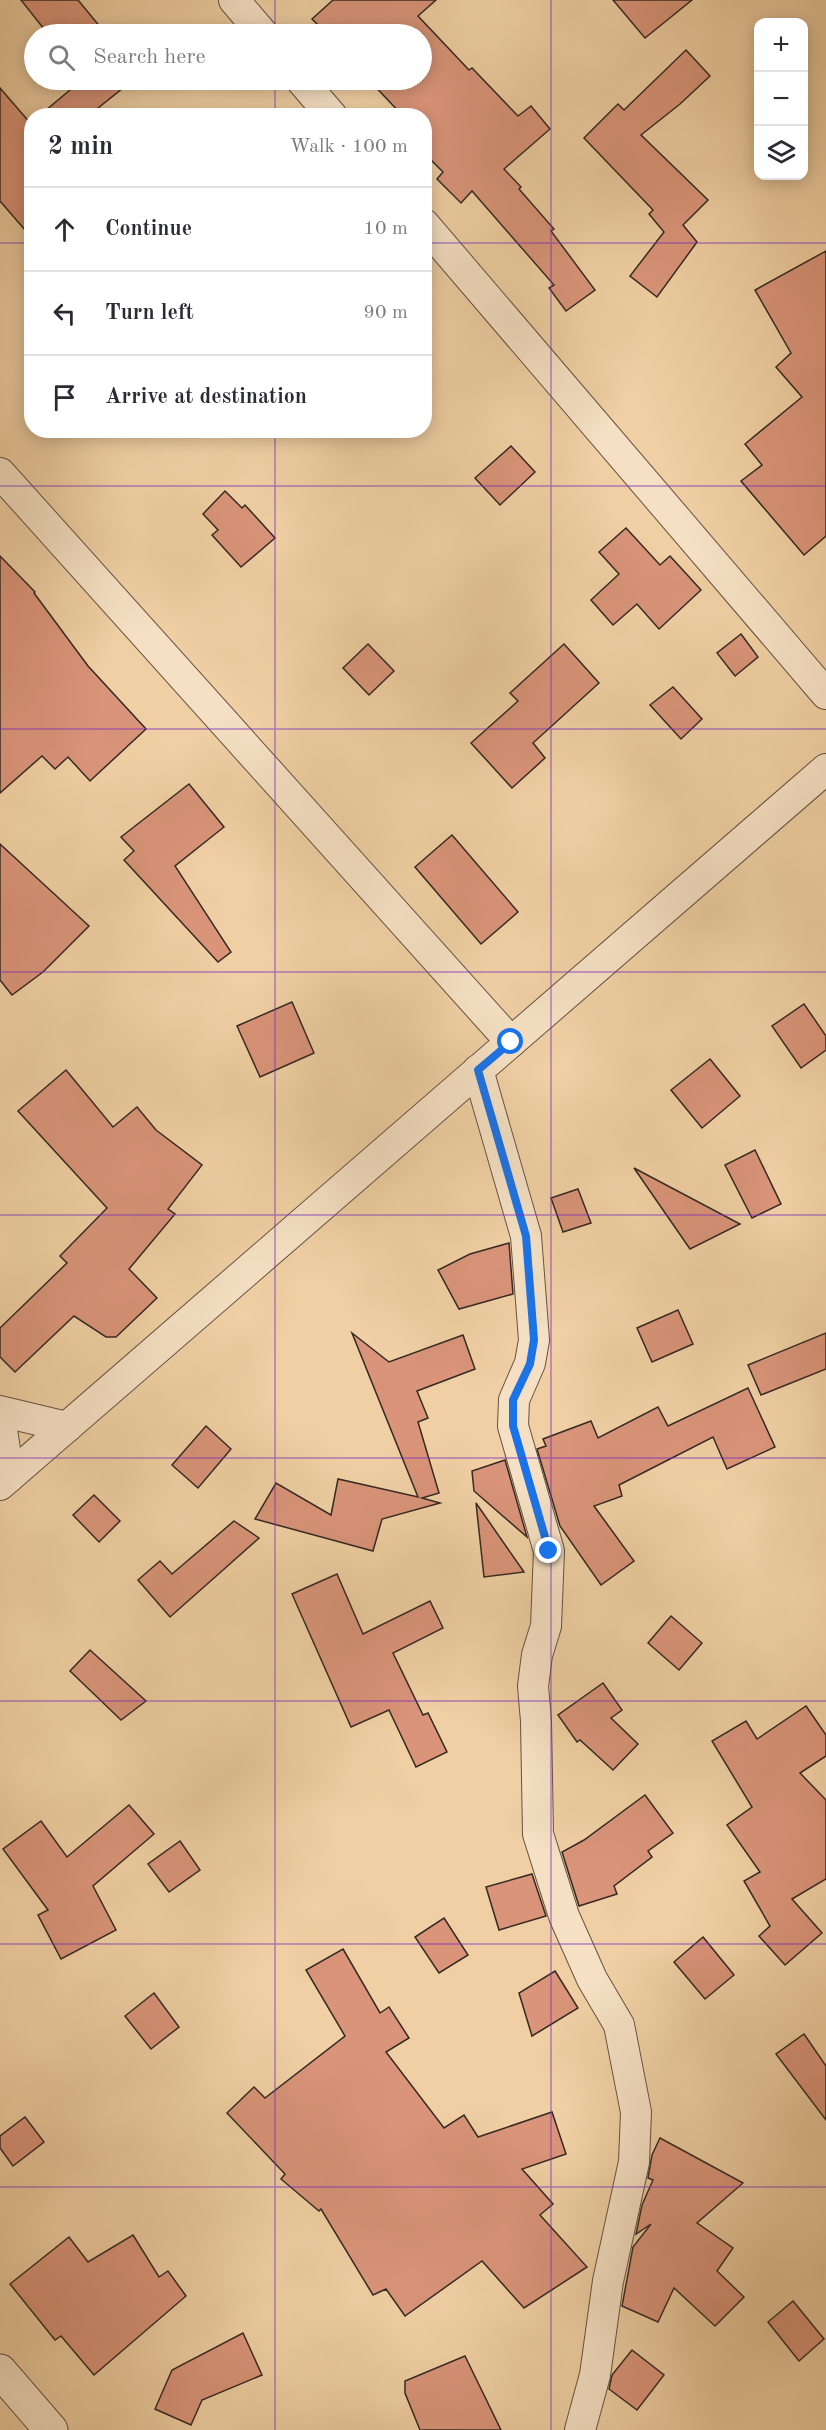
<!DOCTYPE html>
<html lang="en">
<head>
<meta charset="utf-8">
<style>
	body { margin:0; font-family:"Old Standard TT",serif; background:#f2f2f3; color:#2b2b33 }
	.controls { position:absolute; right:18px; top:18px; display:grid; overflow:hidden; border-radius:12px; box-shadow:0 3px 15px #0003 }
	.controls button { width:54px; height:54px; display:grid; place-items:center; padding:0; border:0; border-bottom:2px solid #e1e1e2; background:#fff; color:#2b2b33; font:30px sans-serif }
	.stop { position:absolute; width:18px; height:18px; margin:-14px; border:4px solid #1a73e8; border-radius:50%; background:#fff }
	.stop.end { background:#1a73e8; border-color:#fff; box-shadow:0 2px 6px #0008 }
	.list { margin:0; padding:0; list-style:none }
	h2 { display:flex; justify-content:space-between; align-items:center; height:78px; margin:0; padding:0 24px; font-size:26px }
	h2 small { font-size:20px; font-weight:400; color:#7c7c81 }
	.list li { display:grid; grid-template-columns:39px 1fr auto; gap:18px; align-items:center; box-sizing:border-box; height:84px; padding:0 24px; border-top:2px solid #e1e1e2 }
	.list b { display:block; font-size:22px; white-space:nowrap }
	.list em { font-size:20px; font-style:normal; color:#7c7c81 }
	.icon { flex:none; width:33px; height:33px; fill:none; stroke:currentColor; stroke-width:2; stroke-linecap:round; stroke-linejoin:round }
	.map { position:relative; flex:none; width:826px; height:2430px; overflow:hidden }
	.search { position:absolute; background:#fff; box-shadow:0 3px 15px #0003; left:24px; top:24px; width:408px; height:66px; display:flex; align-items:center; gap:15px; box-sizing:border-box; padding:0 21px; border-radius:33px; color:#7c7c81; font-size:22px }
	.panel { position:absolute; background:#fff; box-shadow:0 3px 15px #0003; left:24px; top:108px; width:408px; height:330px; border-radius:24px }
	.map>svg:first-child { display:block }
	.building { fill:#d99479; stroke:#352922; stroke-width:1.5 }
	.lines { fill:none; stroke-linecap:round; stroke-linejoin:round }
	.minor-casing { stroke:#645242; stroke-width:32 }
	.tertiary-casing { stroke:#645242; stroke-width:35 }
	.minor { stroke:#f5e0c3; stroke-width:30 }
	.tertiary { stroke:#f5e0c3; stroke-width:33 }
	.route { stroke:#1a73e8; stroke-width:8 }
	.grid { fill:none; stroke:#7b2cbf; stroke-width:1.5; stroke-opacity:0.55 }
</style>
</head>
<body>
<div class="map">
<svg width="826" height="2430" viewBox="0 0 826 2430">
	<rect width="100%" height="100%" fill="#efcfa3"/>
	<filter id="stains"><feTurbulence type="fractalNoise" baseFrequency=".00333" numOctaves="4"/><feColorMatrix values="0 0 0 0 .2 0 0 0 0 .09 0 0 0 0 .02 0 0 0 .5 -.17"/></filter>
	<radialGradient id="worn" r=".72"><stop offset=".6" stop-color="#630" stop-opacity="0"/><stop offset="1" stop-color="#630" stop-opacity=".3"/></radialGradient>
	<!-- building -->
	<g class="building">
		<polygon points="21,0 78,0 106,34 48,34"/>
		<polygon points="333,0 436,0 418,16 469,70 472,68 518,116 531,106 550,129 504,169 521,187 519,189 554,229 551,231 595,290 566,311 549,288 554,285 472,191 461,203 437,179 443,172 424,153 424,116 403,116 369,80 422,80 422,34 327,34 312,19"/>
		<polygon points="613,0 692,0 645,38"/>
		<polygon points="686,50 710,76 680,104 641,135 708,200 683,225 697,242 657,297 630,276 664,232 649,214 653,210 584,138 618,104 624,110"/>
		<polygon points="82,80 133,80 88,116 39,116"/>
		<polygon points="0,88 32,125 32,238 0,201"/>
		<polygon points="826,251 826,536 804,555 741,481 762,465 745,444 802,397 776,367 791,353 755,290"/>
		<polygon points="511,446 535,472 500,505 475,478"/>
		<polygon points="225,491 242,508 245,505 275,538 241,567 212,535 218,530 203,514"/>
		<polygon points="626,528 660,565 670,556 701,590 659,629 637,604 613,625 591,600 619,574 599,552"/>
		<polygon points="0,556 35,592 34,593 88,666 146,729 90,781 68,757 55,769 42,756 0,793"/>
		<polygon points="741,634 758,657 735,676 717,653"/>
		<polygon points="368,644 394,671 369,695 343,668"/>
		<polygon points="564,644 599,683 533,743 545,758 512,788 471,743 518,701 510,693"/>
		<polygon points="673,687 702,719 681,739 650,705"/>
		<polygon points="189,784 224,827 175,866 231,952 218,962 124,860 134,851 121,837"/>
		<polygon points="452,835 518,912 481,944 415,867"/>
		<polygon points="0,844 89,926 43,972 12,995 0,980"/>
		<polygon points="292,1002 314,1053 260,1077 237,1026"/>
		<polygon points="804,1004 826,1036 826,1050 801,1068 772,1026"/>
		<polygon points="710,1059 740,1096 702,1128 671,1090"/>
		<polygon points="66,1070 113,1127 137,1107 156,1130 202,1165 168,1209 175,1214 129,1269 157,1298 116,1337 106,1337 74,1316 15,1372 0,1357 0,1328 67,1263 60,1256 107,1208 18,1111"/>
		<polygon points="755,1150 781,1204 752,1218 725,1165"/>
		<polygon points="634,1168 740,1224 690,1249"/>
		<polygon points="578,1189 591,1223 563,1232 551,1198"/>
		<polygon points="509,1243 513,1294 459,1309 438,1270 470,1254"/>
		<polygon points="678,1310 693,1344 652,1362 637,1328"/>
		<polygon points="352,1333 389,1362 463,1335 475,1369 417,1391 428,1418 418,1422 439,1493 422,1498 440,1503 382,1519 373,1551 255,1519 276,1483 331,1515 338,1479 418,1497"/>
		<polygon points="826,1333 826,1369 761,1395 748,1365"/>
		<polygon points="748,1388 775,1447 727,1469 713,1437 619,1485 622,1496 594,1506 634,1561 601,1585 560,1526 537,1449 546,1446 543,1439 591,1421 598,1438 658,1407 668,1426"/>
		<polygon points="206,1426 231,1449 198,1488 172,1465"/>
		<polygon points="505,1460 527,1537 474,1491 472,1471"/>
		<polygon points="94,1495 120,1521 99,1542 73,1515"/>
		<polygon points="476,1503 524,1572 484,1577"/>
		<polygon points="234,1521 259,1538 170,1617 138,1580 160,1561 172,1574"/>
		<polygon points="337,1574 363,1634 430,1601 443,1628 393,1653 423,1715 428,1713 447,1752 416,1767 389,1710 351,1727 292,1594"/>
		<polygon points="671,1616 702,1643 679,1670 648,1643"/>
		<polygon points="90,1650 146,1701 121,1720 70,1671"/>
		<polygon points="603,1683 622,1710 611,1718 638,1744 613,1770 580,1740 577,1742 558,1715"/>
		<polygon points="806,1706 826,1735 826,1756 800,1773 826,1800 826,1879 792,1899 822,1933 785,1965 759,1936 770,1926 744,1881 760,1872 727,1825 752,1807 712,1741 746,1721 757,1739"/>
		<polygon points="645,1795 673,1833 648,1851 652,1857 614,1886 617,1894 579,1906 562,1852 584,1840"/>
		<polygon points="129,1805 154,1834 93,1886 116,1930 61,1959 38,1915 48,1910 3,1849 41,1821 67,1857"/>
		<polygon points="180,1841 200,1870 169,1892 148,1864"/>
		<polygon points="532,1874 546,1916 499,1930 486,1887"/>
		<polygon points="444,1918 468,1955 439,1973 415,1937"/>
		<polygon points="703,1937 734,1975 705,1999 674,1962"/>
		<polygon points="343,1949 380,2013 389,2007 409,2038 386,2052 444,2128 464,2115 478,2137 552,2112 566,2154 522,2169 553,2204 540,2215 587,2267 524,2308 482,2261 405,2316 386,2289 373,2295 321,2209 319,2211 281,2179 285,2174 227,2113 254,2087 265,2098 345,2036 306,1970"/>
		<polygon points="555,1971 578,2008 532,2036 519,1993"/>
		<polygon points="154,1993 179,2027 151,2049 125,2016"/>
		<polygon points="804,2034 826,2066 826,2120 776,2054"/>
		<polygon points="25,2117 44,2142 13,2166 0,2148 0,2136"/>
		<polygon points="660,2138 743,2183 697,2223 733,2248 717,2271 744,2297 715,2326 674,2288 658,2322 622,2306 633,2247 651,2224 636,2234 642,2205 653,2180 648,2178 652,2155"/>
		<polygon points="133,2235 159,2277 168,2271 186,2296 94,2375 61,2336 55,2340 10,2284 69,2237 88,2262"/>
		<polygon points="793,2301 824,2339 799,2361 768,2322"/>
		<polygon points="243,2333 262,2375 202,2400 191,2425 155,2409 172,2370"/>
		<polygon points="632,2350 664,2375 637,2410 609,2389 612,2375"/>
		<polygon points="465,2356 501,2430 420,2430 405,2393 405,2381"/>
	</g>
	<g class="lines">
		<!-- minor casing -->
		<g class="minor-casing">
			<g id="minor">
				<polyline points="234,0 263,34"/>
				<polyline points="301,80 332,116"/>
				<polyline points="424,224 826,694"/>
				<polyline points="0,473 511,1042"/>
				<polyline points="478,1070 526,1236 534,1340 530,1363 514,1400 513,1426 549,1551 546,1626 537,1655 533,1686 536,1721 538,1834 564,1916 592,1979 619,2025 636,2112 634,2162 608,2281 595,2375 580,2430"/>
				<polyline points="0,1411 67,1427"/>
				<polyline points="0,1416 9,1477"/>
				<polyline points="0,1485 826,769"/>
			</g>
		</g>
		<!-- tertiary casing -->
		<g class="tertiary-casing">
			<polyline id="tertiary" points="0,2371 51,2430"/>
		</g>
		<!-- minor -->
		<use href="#minor" class="minor"/>
		<!-- tertiary -->
		<use href="#tertiary" class="tertiary"/>
	</g>
	<g class="lines">
		<!-- route -->
		<polyline class="route" points="511,1042 478,1070 526,1236 534,1340 530,1364 513,1400 513,1426 549,1551"/>
	</g>
	<!-- grid -->
	<path class="grid" d="M 275,0 L 275,34M 551,0 L 551,2430M 275,80 L 275,116M 0,243 L 32,243M 424,243 L 826,243M 275,430 L 275,2430M 0,486 L 826,486M 0,729 L 826,729M 0,972 L 826,972M 0,1215 L 826,1215M 0,1458 L 826,1458M 0,1701 L 826,1701M 0,1944 L 826,1944M 0,2187 L 826,2187"/>
	<rect width="100%" height="100%" filter="url(#stains)"/>
	<rect width="100%" height="100%" fill="url(#worn)"/>
</svg>
<div class="controls">
<button>+</button>
<button>−</button>
<button><svg class="icon" aria-label="layers" viewBox="0 0 24 24"><path d="M12 4l9 5-9 5-9-5zM3 14l9 5 9-5"/></svg></button>
</div>
<div class="stop" style="left:511px;top:1042px"></div>
<div class="stop end" style="left:549px;top:1551px"></div>
<div class="search"><svg class="icon" aria-label="search" viewBox="0 0 24 24"><circle cx="10" cy="10" r="6"/><path d="M15 15l6 6"/></svg>Search here</div>
<section class="panel">
<h2>2 min<small>Walk · 100 m</small></h2>
<ul class="list">
<li><svg class="icon" aria-label="ahead" viewBox="0 0 24 24"><path d="M12 20V5M6 11l6-6 6 6"/></svg><div><b>Continue</b></div><em>10 m</em></li>
<li><svg class="icon" aria-label="left" viewBox="0 0 24 24"><path d="M17 20v-9H6M10 6l-5 5 5 5"/></svg><div><b>Turn left</b></div><em>90 m</em></li>
<li><svg class="icon" aria-label="arrive" viewBox="0 0 24 24"><path d="M6 21V4h12l-3 4 3 4H6"/></svg><div><b>Arrive at destination</b></div></li>
</ul>
</section>
</div>
</body>
</html>
